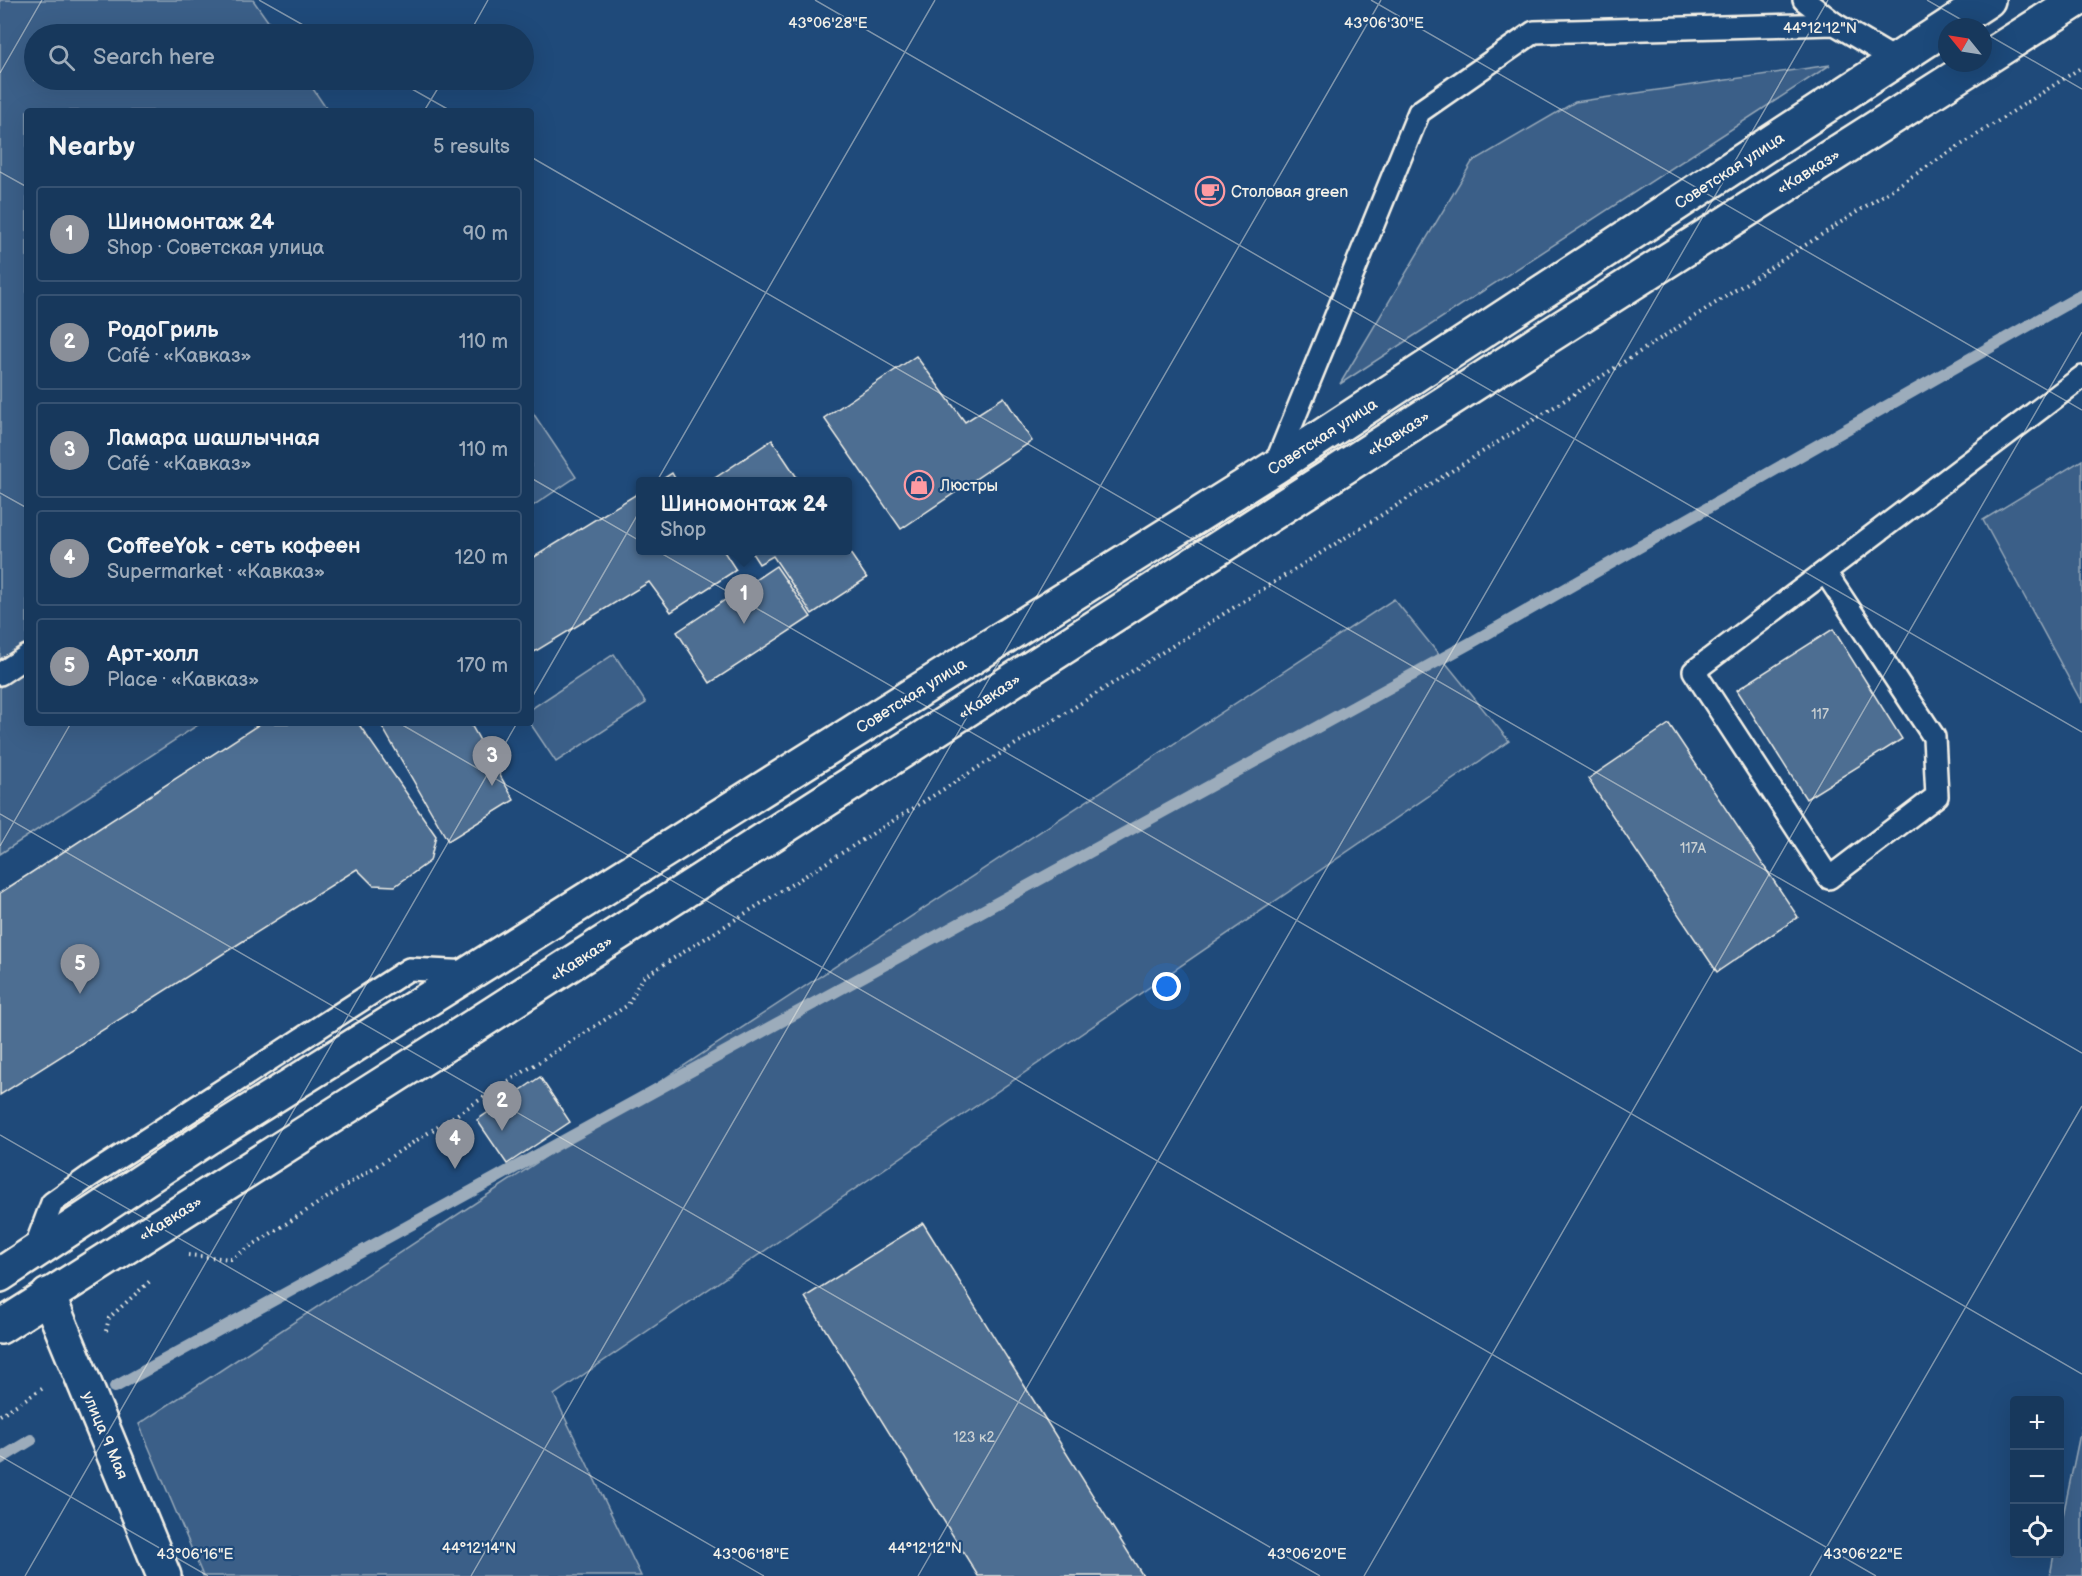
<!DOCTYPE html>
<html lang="en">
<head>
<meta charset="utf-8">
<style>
	body { margin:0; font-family:"Balsamiq Sans",sans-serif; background:#203f62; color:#f1f3f6 }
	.controls { position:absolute; right:18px; bottom:18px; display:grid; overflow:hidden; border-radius:6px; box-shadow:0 6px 24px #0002 }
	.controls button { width:54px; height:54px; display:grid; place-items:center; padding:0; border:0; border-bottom:2px solid #365272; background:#17385c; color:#f1f3f6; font:30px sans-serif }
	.compass { position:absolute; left:1938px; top:18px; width:54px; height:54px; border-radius:50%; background:#17385c; box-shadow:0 6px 24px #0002; rotate:300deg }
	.you { position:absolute; left:1167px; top:987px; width:21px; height:21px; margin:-15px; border:4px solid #fff; border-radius:50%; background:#1a73e8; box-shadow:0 0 0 9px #1a73e833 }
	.badge { display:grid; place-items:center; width:39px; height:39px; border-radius:50%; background:#8c9099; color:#fff; font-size:20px; font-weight:700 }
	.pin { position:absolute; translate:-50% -50px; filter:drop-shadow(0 2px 3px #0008) }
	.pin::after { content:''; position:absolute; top:32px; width:21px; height:18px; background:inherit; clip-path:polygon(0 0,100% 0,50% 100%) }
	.popup { position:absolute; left:636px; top:477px; width:216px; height:78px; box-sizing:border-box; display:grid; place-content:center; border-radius:6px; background:#17385c; filter:drop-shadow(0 2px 4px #0005); font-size:20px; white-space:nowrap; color:#9eacbb }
	.popup b { font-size:22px; color:#f1f3f6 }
	.popup::after { content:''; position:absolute; left:50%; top:100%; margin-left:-12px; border:12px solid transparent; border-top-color:#17385c }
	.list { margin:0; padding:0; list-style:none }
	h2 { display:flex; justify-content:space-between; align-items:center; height:78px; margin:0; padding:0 24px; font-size:26px }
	h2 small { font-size:20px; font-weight:400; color:#9eacbb }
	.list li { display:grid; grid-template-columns:39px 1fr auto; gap:18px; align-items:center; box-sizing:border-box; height:96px; margin:0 12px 12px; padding:0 12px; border:2px solid #365272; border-radius:6px }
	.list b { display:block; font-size:22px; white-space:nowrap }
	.list p { margin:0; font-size:20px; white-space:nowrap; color:#9eacbb }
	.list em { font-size:20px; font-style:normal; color:#9eacbb }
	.icon { flex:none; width:33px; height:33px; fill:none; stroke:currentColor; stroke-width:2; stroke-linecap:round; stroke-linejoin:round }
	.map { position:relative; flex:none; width:2082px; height:1576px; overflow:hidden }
	.search { position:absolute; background:#17385c; box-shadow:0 6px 24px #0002; left:24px; top:24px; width:510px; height:66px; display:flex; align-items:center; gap:15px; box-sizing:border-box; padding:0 21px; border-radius:33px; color:#9eacbb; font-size:22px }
	.panel { position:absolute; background:#17385c; box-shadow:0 6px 24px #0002; left:24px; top:108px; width:510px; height:618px; border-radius:6px }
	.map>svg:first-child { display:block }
	.green { fill:#3a5f88; stroke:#97a8b8; stroke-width:1.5 }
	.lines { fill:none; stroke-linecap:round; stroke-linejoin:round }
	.stream { stroke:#9cacbb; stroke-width:12 }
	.building { fill:#4d6e92; stroke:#f4f1e8; stroke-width:1.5 }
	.service-casing { stroke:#f4f1e8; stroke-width:26 }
	.tertiary-casing { stroke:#f4f1e8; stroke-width:38 }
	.trunk-casing { stroke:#f4f1e8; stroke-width:38 }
	.path { stroke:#f4f1e8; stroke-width:4; stroke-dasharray:1.5 4.5; stroke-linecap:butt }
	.service { stroke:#1f4a7a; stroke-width:21 }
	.tertiary { stroke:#1f4a7a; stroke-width:33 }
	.trunk { stroke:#1f4a7a; stroke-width:33 }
	.ticks { fill:none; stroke:#f4f1e8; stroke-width:1.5; stroke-opacity:0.45 }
	.labels { text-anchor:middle; stroke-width:4.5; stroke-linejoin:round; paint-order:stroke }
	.number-label { font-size:14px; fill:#cad0d2 }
	.street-label { font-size:16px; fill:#f4f1e8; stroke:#1f4a7a }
	.poi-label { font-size:16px; fill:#f4f1e8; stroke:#1f4a7a; text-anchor:start }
	.ticks-label { font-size:15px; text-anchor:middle; fill:#f4f1e8; stroke:#1f4a7a; stroke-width:4.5; stroke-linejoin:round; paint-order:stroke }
</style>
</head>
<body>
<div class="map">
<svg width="2082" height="1576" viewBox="0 0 2082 1576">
	<rect width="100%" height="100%" fill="#1f4a7a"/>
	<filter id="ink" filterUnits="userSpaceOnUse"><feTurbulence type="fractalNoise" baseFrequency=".0167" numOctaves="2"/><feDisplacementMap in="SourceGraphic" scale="12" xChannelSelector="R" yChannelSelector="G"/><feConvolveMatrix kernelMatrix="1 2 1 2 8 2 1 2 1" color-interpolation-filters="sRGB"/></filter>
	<g filter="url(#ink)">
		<!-- green -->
		<g class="green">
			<polygon points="0,0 253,0 277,34 34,34 34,80 307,80 328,111 27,111 27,723 201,723 0,854"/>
			<polygon points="1830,65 1340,384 1472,162 1575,102"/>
			<polygon points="531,410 576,477 531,507"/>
			<polygon points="2082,460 2082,703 1983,520"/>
			<polygon points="1394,599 1509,741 554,1395 641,1576 203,1576 139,1424"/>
			<polygon points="614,654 646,703 556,762 530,723 531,709"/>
			<polygon points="2082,1424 2082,1576 2050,1576 2054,1554 2060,1554 2060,1530"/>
		</g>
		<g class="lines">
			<!-- stream -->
			<g class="stream">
				<polyline points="115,1387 1474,641 2082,295"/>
				<polyline points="0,1459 31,1440"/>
			</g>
		</g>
		<!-- building -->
		<g class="building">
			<polygon points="916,356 965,422 1004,397 1032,441 901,529 824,418"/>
			<polygon points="772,440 800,482 709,482"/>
			<polygon points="672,473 677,482 658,482"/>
			<polygon points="640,492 640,550 723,550 736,570 671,612 649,582 531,654 531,559"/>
			<polygon points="750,550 848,550 867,578 812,614 773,556 759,564"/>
			<polygon points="776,566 811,617 710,683 677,632"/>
			<polygon points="1833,629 1902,739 1806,799 1737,690"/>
			<polygon points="261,723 358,723 436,836 430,861 395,886 373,885 357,869 0,1095 0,893"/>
			<polygon points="380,723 470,723 514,800 448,841"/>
			<polygon points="1669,724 1798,917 1717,972 1588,779"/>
			<polygon points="540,1077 570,1122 507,1164 477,1120"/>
			<polygon points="923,1223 1143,1576 978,1576 805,1297"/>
		</g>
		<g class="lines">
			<!-- service casing -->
			<g class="service-casing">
				<g id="service">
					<polyline points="1804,0 1835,24"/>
					<polyline points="1275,465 1419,112 1534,32 1835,24 1896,60"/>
					<polyline points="1825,572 1934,737 1937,796 1829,878 1694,671 2082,377"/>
					<polyline points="0,674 27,656"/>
					<polyline points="33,1253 52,1203 90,1176 409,969 471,972"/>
				</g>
			</g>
			<!-- tertiary casing -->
			<g class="tertiary-casing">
				<polyline id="tertiary" points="48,1295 164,1576"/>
			</g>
			<!-- trunk casing -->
			<g class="trunk-casing">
				<g id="trunk">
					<polyline points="1983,60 2077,0"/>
					<polyline points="0,1275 207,1138 1275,467 1988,0"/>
					<polyline points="0,1327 474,1026 1544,339 1978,63"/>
				</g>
			</g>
			<!-- path -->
			<g class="path">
				<polyline points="188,1255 231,1259 628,1005 642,978 1554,407 2082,67"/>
				<polyline points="106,1331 109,1318 151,1280"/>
				<polyline points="0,1415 45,1387"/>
			</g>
			<!-- service -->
			<use href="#service" class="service"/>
			<!-- tertiary -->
			<use href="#tertiary" class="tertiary"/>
			<!-- trunk -->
			<use href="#trunk" class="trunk"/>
		</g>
	</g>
	<!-- ticks -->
	<path class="ticks" d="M 259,0 L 319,34M 815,0 L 2082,732M 1371,0 L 2082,410M 1927,0 L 1974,27M 1983,32 L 2082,89M 469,34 L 488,0M 0,73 L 42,0M 396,80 L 451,111M 424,111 L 443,80M 531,157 L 2082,1053M 0,172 L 27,187M 531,478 L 2082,1374M 0,493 L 27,508M 531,699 L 935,0M 399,723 L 1876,1576M 0,814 L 1320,1576M 0,846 L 71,723M 0,1135 L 764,1576M 0,1456 L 208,1576M 25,1576 L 517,723M 471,1576 L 1381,0M 918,1576 L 1828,0M 1364,1576 L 2082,332M 1810,1576 L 2082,1106"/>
	<!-- icons -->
	<defs>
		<g id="cafe-ring" transform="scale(1.5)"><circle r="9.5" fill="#1f4a7a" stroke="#ff9aa2" stroke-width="1.5"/><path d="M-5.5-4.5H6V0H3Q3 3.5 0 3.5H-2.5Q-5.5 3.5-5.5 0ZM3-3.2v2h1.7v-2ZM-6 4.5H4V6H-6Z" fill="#ff9aa2"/></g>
		<g id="shop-ring" transform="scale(1.5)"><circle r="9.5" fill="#1f4a7a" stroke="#ff9aa2" stroke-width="1.5"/><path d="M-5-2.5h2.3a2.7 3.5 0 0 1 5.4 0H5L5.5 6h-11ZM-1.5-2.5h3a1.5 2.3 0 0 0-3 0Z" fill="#ff9aa2"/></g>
	</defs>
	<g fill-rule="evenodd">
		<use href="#cafe-ring" x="1210" y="191"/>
		<use href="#shop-ring" x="919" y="485"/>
	</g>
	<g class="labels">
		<!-- number labels -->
		<g class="number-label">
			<text x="1820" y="719">117</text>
			<text x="1693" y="853">117А</text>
			<text x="974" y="1442">123 к2</text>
		</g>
		<!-- street labels -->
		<g class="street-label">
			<text transform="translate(1729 170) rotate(-33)" y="6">Советская улица</text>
			<text transform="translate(1808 171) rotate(-32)" y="6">«Кавказ»</text>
			<text transform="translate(1398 433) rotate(-33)" y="6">«Кавказ»</text>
			<text transform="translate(1322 436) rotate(-33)" y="6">Советская улица</text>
			<text transform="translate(911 695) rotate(-32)" y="6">Советская улица</text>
			<text transform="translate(989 696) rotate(-33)" y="6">«Кавказ»</text>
			<text transform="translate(581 958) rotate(-33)" y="6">«Кавказ»</text>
			<text transform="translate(170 1218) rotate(-32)" y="6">«Кавказ»</text>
			<text transform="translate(106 1435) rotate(67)" y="6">улица 9 Мая</text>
		</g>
		<!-- poi labels -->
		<g class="poi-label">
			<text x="1231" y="197">Столовая green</text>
			<text x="940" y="491">Люстры</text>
		</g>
	</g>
	<g class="ticks-label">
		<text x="828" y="28">43°06'28"E</text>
		<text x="1384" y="28">43°06'30"E</text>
		<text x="1820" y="33">44°12'12"N</text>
		<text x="479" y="1553">44°12'14"N</text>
		<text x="925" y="1553">44°12'12"N</text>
		<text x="195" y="1559">43°06'16"E</text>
		<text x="751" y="1559">43°06'18"E</text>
		<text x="1307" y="1559">43°06'20"E</text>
		<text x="1863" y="1559">43°06'22"E</text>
	</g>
</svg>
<div class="controls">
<button>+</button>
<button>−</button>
<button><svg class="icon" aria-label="locate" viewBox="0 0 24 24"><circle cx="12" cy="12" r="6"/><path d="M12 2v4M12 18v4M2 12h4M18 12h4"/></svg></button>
</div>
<svg class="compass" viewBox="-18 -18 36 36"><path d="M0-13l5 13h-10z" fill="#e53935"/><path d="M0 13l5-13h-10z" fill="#9eacbb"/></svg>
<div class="you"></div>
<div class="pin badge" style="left:744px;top:624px">1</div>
<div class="popup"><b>Шиномонтаж 24</b>Shop</div>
<div class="pin badge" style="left:502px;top:1131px">2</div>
<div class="pin badge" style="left:492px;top:786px">3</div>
<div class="pin badge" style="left:455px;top:1169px">4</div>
<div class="pin badge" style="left:80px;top:994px">5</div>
<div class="search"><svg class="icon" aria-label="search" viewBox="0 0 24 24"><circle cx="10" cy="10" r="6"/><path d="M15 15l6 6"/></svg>Search here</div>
<section class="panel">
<h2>Nearby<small>5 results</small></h2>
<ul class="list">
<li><span class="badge">1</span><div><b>Шиномонтаж 24</b><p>Shop · Советская улица</p></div><em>90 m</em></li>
<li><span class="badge">2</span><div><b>РодоГриль</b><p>Café · «Кавказ»</p></div><em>110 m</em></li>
<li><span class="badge">3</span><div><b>Ламара шашлычная</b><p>Café · «Кавказ»</p></div><em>110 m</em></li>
<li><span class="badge">4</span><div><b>CoffeeYok - сеть кофеен</b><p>Supermarket · «Кавказ»</p></div><em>120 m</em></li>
<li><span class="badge">5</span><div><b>Арт-холл</b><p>Place · «Кавказ»</p></div><em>170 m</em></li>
</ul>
</section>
</div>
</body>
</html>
